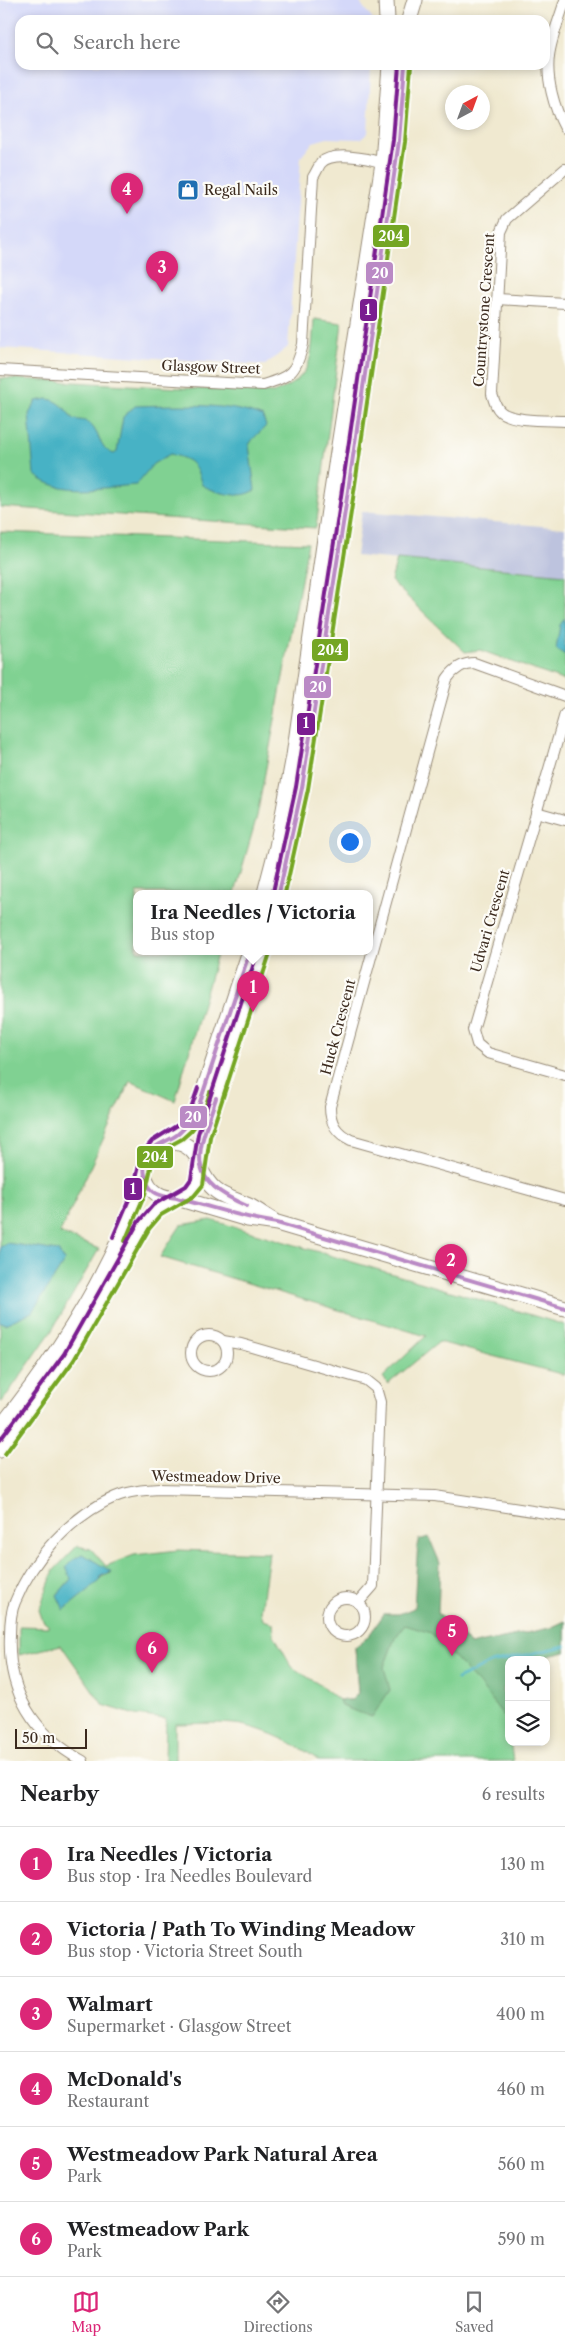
<!DOCTYPE html>
<html lang="en">
<head>
<meta charset="utf-8">
<style>
	body { margin:0; font-family:"Libre Caslon Text",serif; background:#f2f2f2; color:#202124 }
	.controls { position:absolute; right:15px; bottom:15px; display:grid; overflow:hidden; border-radius:10px; box-shadow:0 2px 8px #0003 }
	.controls button { width:45px; height:45px; display:grid; place-items:center; padding:0; border:0; border-bottom:1px solid #e0e0e0; background:#fff; color:#202124; font:25px sans-serif }
	.compass { position:absolute; left:445px; top:85px; width:45px; height:45px; border-radius:50%; background:#fff; box-shadow:0 2px 8px #0003; rotate:41deg }
	.scale { position:absolute; left:15px; bottom:12px; width:72px; box-sizing:border-box; padding-left:5px; border:2px solid #3b2a1e; border-top:0; font-size:14px; line-height:18px; white-space:nowrap; color:#3b2a1e; -webkit-text-stroke:4px #fdfcf7; paint-order:stroke }
	.you { position:absolute; left:349px; top:841px; width:18px; height:18px; margin:-12px; border:4px solid #fff; border-radius:50%; background:#1a73e8; box-shadow:0 0 0 8px #1a73e833 }
	.badge { display:grid; place-items:center; width:32px; height:32px; border-radius:50%; background:#db2777; color:#fff; font-size:16px; font-weight:700 }
	.pin { position:absolute; translate:-50% -41px; filter:drop-shadow(0 1px 2px #0008) }
	.pin::after { content:''; position:absolute; top:26px; width:18px; height:15px; background:inherit; clip-path:polygon(0 0,100% 0,50% 100%) }
	.popup { position:absolute; left:133px; top:890px; width:240px; height:65px; box-sizing:border-box; display:grid; place-content:center; border-radius:10px; background:#fff; filter:drop-shadow(0 1px 4px #0005); font-size:16px; white-space:nowrap; color:#757577 }
	.popup b { font-size:19px; color:#202124 }
	.popup::after { content:''; position:absolute; left:50%; top:100%; margin-left:-10px; border:10px solid transparent; border-top-color:#fff }
	.list { margin:0; padding:0; list-style:none }
	h2 { display:flex; justify-content:space-between; align-items:center; height:65px; margin:0; padding:0 20px; font-size:21px }
	h2 small { font-size:16px; font-weight:400; color:#757577 }
	.list li { display:grid; grid-template-columns:32px 1fr auto; gap:15px; align-items:center; box-sizing:border-box; height:75px; padding:0 20px; border-top:1px solid #e0e0e0 }
	.list b { display:block; font-size:19px; white-space:nowrap }
	.list p { margin:0; font-size:16px; white-space:nowrap; color:#757577 }
	.list em { font-size:16px; font-style:normal; color:#757577 }
	.icon { flex:none; width:28px; height:28px; fill:none; stroke:currentColor; stroke-width:2; stroke-linecap:round; stroke-linejoin:round }
	.map { position:relative; flex:none; width:565px; height:1761px; overflow:hidden }
	.search { position:absolute; background:#fff; box-shadow:0 2px 8px #0003; left:15px; right:15px; top:15px; height:55px; display:flex; align-items:center; gap:12px; box-sizing:border-box; padding:0 18px; border-radius:15px; color:#757577; font-size:19px }
	.sheet { height:515px; background:#fff }
	nav { display:flex; justify-content:space-around; align-items:center; box-sizing:border-box; height:70px; border-top:1px solid #e0e0e0; background:#fff; font-size:14px; color:#757577 }
	nav a { display:grid; justify-items:center; gap:2px }
	nav .on { color:#db2777 }
	.map>svg:first-child { display:block }
	.built { fill:#d4d8f9 }
	.industrial { fill:#bdc3de }
	.green { fill:#80d192; stroke:#5e7e58; fill-rule:evenodd }
	.forest { fill:#68b37c; stroke:#526e4d }
	.water { fill:#47b2c5; stroke:#416e72 }
	.lines { fill:none; stroke-linecap:round; stroke-linejoin:round }
	.stream { stroke:#47b2c5; stroke-width:3 }
	.minor-casing { stroke:#968a77; stroke-width:12 }
	.secondary-casing { stroke:#968a77; stroke-width:17 }
	.minor { stroke:#fff; stroke-width:10 }
	.secondary { stroke:#fff; stroke-width:15 }
	.bus-1-casing { stroke:#fdfcf7; stroke-width:8 }
	.bus-2-casing { stroke:#fdfcf7; stroke-width:8 }
	.bus-3-casing { stroke:#fdfcf7; stroke-width:8 }
	.bus-1 { stroke:#ba8ac5; stroke-width:4 }
	.bus-2 { stroke:#74a623; stroke-width:4 }
	.bus-3 { stroke:#7a1d90; stroke-width:4 }
	.labels { text-anchor:middle; stroke-width:4.5; stroke-linejoin:round; paint-order:stroke }
	.poi-label { font-size:14px; fill:#3b2a1e; stroke:#fdfcf7; text-anchor:start }
	.street-label { font-size:14px; fill:#3b2a1e; stroke:#fdfcf7 }
	.line-badge { stroke:#fdfcf7; stroke-width:2 }
	.badge-label { font-size:14px; text-anchor:middle; font-weight:bold; fill:#fff }
</style>
</head>
<body>
<div class="map">
<svg width="565" height="1761" viewBox="0 0 565 1761">
	<rect width="100%" height="100%" fill="#fdfcf7"/>
	<filter id="ink" filterUnits="userSpaceOnUse"><feTurbulence type="fractalNoise" baseFrequency=".02" numOctaves="2"/><feDisplacementMap in="SourceGraphic" scale="10" xChannelSelector="R" yChannelSelector="G"/><feConvolveMatrix kernelMatrix="1 2 1 2 8 2 1 2 1" color-interpolation-filters="sRGB"/></filter>
	<filter id="wash" filterUnits="userSpaceOnUse"><feTurbulence type="fractalNoise" baseFrequency=".0096" numOctaves="4" result="noise"/><feDisplacementMap in="SourceGraphic" scale="20" xChannelSelector="R" yChannelSelector="G"/><feGaussianBlur stdDeviation="1.12" result="paint"/><feColorMatrix in="noise" values="0 0 0 0 0 0 0 0 0 0 0 0 0 0 0 0 0 1.4 0 .05"/><feComposite in="paint" operator="in"/></filter>
	<g filter="url(#wash)">
		<rect width="100%" height="100%" fill="#f0e9d0"/>
		<!-- built -->
		<polygon class="built" points="0,0 358,0 373,20 20,20 20,65 371,65 368,133 361,139 327,138 313,142 301,157 288,347 265,365 0,348"/>
		<!-- industrial -->
		<polygon class="industrial" points="362,511 565,528 565,575 356,556"/>
		<!-- green -->
		<g class="green">
			<path d="M 314,319 L 342,323 L 316,528 L 0,507 L 0,378 L 273,393 C 314,377 311,359 314,319 Z"/>
			<polygon points="0,532 308,543 257,816 235,893 137,893 137,951 218,951 175,1101 130,1081 60,1233 99,1249 51,1332 2,1402 0,1401 0,1323 5,1324 7,1243 0,1247"/>
			<polygon points="397,559 565,575 565,681 480,650 465,652 391,581"/>
			<polygon points="211,1220 565,1325 565,1375 439,1342 388,1384 383,1377 426,1336 160,1257 181,1225"/>
			<path d="M 77,1546 L 91,1549 L 106,1566 L 134,1555 L 178,1550 L 269,1553 L 261,1612 L 263,1620 L 273,1623 L 274,1635 L 292,1667 L 323,1687 L 339,1700 L 352,1700 L 358,1693 L 355,1647 L 368,1637 L 384,1614 L 441,1615 L 471,1645 L 550,1628 L 565,1621 L 565,1652 L 531,1660 L 509,1660 L 509,1679 L 503,1689 L 513,1761 L 319,1761 C 300,1745 259,1726 234,1724 C 215,1722 195,1724 175,1724 L 175,1761 L 165,1761 L 166,1719 L 135,1715 L 103,1705 L 61,1645 L 19,1655 L 19,1626 L 50,1627 L 43,1621 L 39,1610 L 54,1570 ZM 111,1573 L 57,1595 L 71,1579 Z"/>
		</g>
		<!-- forest -->
		<polygon class="forest" points="429,1537 440,1563 438,1615 441,1615 470,1645 550,1628 565,1621 565,1652 531,1660 509,1660 509,1679 503,1689 506,1719 480,1685 431,1633 405,1625 395,1638 384,1667 390,1690 372,1717 341,1706 339,1700 352,1700 358,1693 355,1647 368,1637 384,1614 399,1614 414,1608 418,1540"/>
		<!-- water -->
		<g class="water">
			<path d="M 48,399 C 61,401 66,410 73,419 C 77,420 82,420 85,421 C 100,427 98,450 114,454 L 117,452 L 123,417 L 135,406 C 172,405 228,402 263,417 L 266,426 C 260,433 253,437 249,445 L 255,490 C 242,500 216,493 202,485 C 195,463 193,460 170,454 L 153,464 L 136,485 C 105,487 58,497 34,474 L 29,414 L 36,401 Z"/>
			<polygon points="565,618 565,655 556,649 560,625"/>
			<polygon points="7,1243 58,1251 65,1261 32,1312 5,1324 0,1323 0,1247"/>
			<polygon points="83,1554 112,1572 101,1576 100,1581 64,1610 57,1595 71,1579 66,1567 75,1558"/>
		</g>
		<g class="lines">
			<!-- stream -->
			<polyline class="stream" points="457,1679 491,1663 565,1646"/>
		</g>
	</g>
	<g filter="url(#ink)">
		<g class="lines">
			<!-- minor casing -->
			<g class="minor-casing">
				<g id="minor">
					<path d="M 565,0 C 560,18 551,38 549,56 C 546,79 554,108 565,128"/>
					<path d="M 565,169 L 507,219 L 501,232 L 492,394 C 494,401 496,408 501,412 C 514,422 549,420 565,421"/>
					<polyline points="497,299 565,303"/>
					<path d="M 0,370 L 263,385 C 290,376 296,374 303,344 L 313,177 C 316,173 318,167 321,163 C 332,151 368,158 383,163"/>
					<path d="M 565,696 L 474,663 C 462,663 454,669 447,679 L 330,1107 C 330,1123 336,1133 351,1140 L 565,1200"/>
					<polyline points="565,714 473,1030 477,1044 488,1053 565,1075"/>
					<polyline points="536,812 565,820"/>
					<circle cx="209" cy="1353" r="18"/>
					<polyline points="223,1341 241,1344 366,1380 376,1388 380,1402 373,1586 358,1603"/>
					<circle cx="346" cy="1617" r="19"/>
					<path d="M 83,1761 C 34,1735 7,1692 10,1635 C 10,1625 11,1611 15,1602 C 33,1558 71,1516 115,1497 C 129,1491 144,1490 159,1489 L 435,1496 L 565,1516"/>
				</g>
			</g>
			<!-- secondary casing -->
			<g class="secondary-casing">
				<g id="secondary">
					<polyline points="386,0 387,20"/>
					<polyline points="409,20 415,0"/>
					<polyline points="265,893 277,847 294,756 329,510 383,163 390,65"/>
					<polyline points="279,893 302,788 345,511 399,141 405,65"/>
					<circle cx="172" cy="1170" r="28"/>
					<polyline points="164,1143 178,1134 196,1114 250,951"/>
					<polyline points="199,1164 204,1136 264,951"/>
					<path d="M 200,1168 C 213,1197 226,1195 251,1207 C 258,1211 265,1216 272,1220"/>
					<polyline points="177,1198 248,1219 277,1223 565,1308"/>
					<path d="M 0,1428 C 60,1353 116,1267 144,1174"/>
					<polyline points="0,1450 69,1357 109,1289 144,1225 157,1210 177,1198"/>
				</g>
			</g>
			<!-- minor -->
			<use href="#minor" class="minor"/>
			<!-- secondary -->
			<use href="#secondary" class="secondary"/>
			<!-- bus-1 casing -->
			<g class="bus-1-casing">
				<g id="bus-1">
					<polyline points="279,893 302,788 345,511 399,141 405,65"/>
					<path d="M 250,951 L 196,1114 C 190,1120 185,1129 178,1134 C 168,1142 153,1144 147,1156 C 142,1167 144,1184 154,1192 C 162,1198 171,1196 180,1199 C 212,1207 243,1218 277,1223 L 565,1308"/>
					<path d="M 216,1098 C 197,1155 183,1178 247,1206"/>
				</g>
			</g>
			<!-- bus-2 casing -->
			<g class="bus-2-casing">
				<g id="bus-2">
					<polyline points="285,893 308,789 351,512 405,142 411,65"/>
					<polyline points="125,1241 145,1194 153,1159 160,1151 182,1139 191,1131 202,1117 210,1092"/>
					<polyline points="5,1454 74,1360 149,1229 161,1215 194,1196 203,1185 210,1137 270,953"/>
				</g>
			</g>
			<!-- bus-3 casing -->
			<g class="bus-3-casing">
				<g id="bus-3">
					<polyline points="273,892 296,787 339,510 393,140 399,65"/>
					<polyline points="113,1237 133,1190 142,1153 152,1141 181,1123 190,1111 198,1088"/>
					<polyline points="0,1440 64,1354 139,1221 153,1205 186,1186 191,1179 198,1134 258,951"/>
				</g>
			</g>
			<!-- bus-1 -->
			<use href="#bus-1" class="bus-1"/>
			<!-- bus-2 -->
			<use href="#bus-2" class="bus-2"/>
			<!-- bus-3 -->
			<use href="#bus-3" class="bus-3"/>
		</g>
	</g>
	<!-- icons -->
	<defs>
		<g id="shop-square" transform="scale(1.125)"><rect x="-9" y="-9" width="18" height="18" rx="4" fill="#1f6fb2" stroke="#fdfcf7"/><path d="M-5-2.5h2.3a2.7 3.5 0 0 1 5.4 0H5L5.5 6h-11ZM-1.5-2.5h3a1.5 2.3 0 0 0-3 0Z" fill="#fff"/></g>
	</defs>
	<g fill-rule="evenodd">
		<use href="#shop-square" x="188" y="190"/>
	</g>
	<g class="labels">
		<!-- poi labels -->
		<g class="poi-label">
			<text x="204" y="195">Regal Nails</text>
		</g>
		<!-- street labels -->
		<g class="street-label">
			<text transform="translate(484 310) rotate(-86)" y="5">Countrystone Crescent</text>
			<text transform="translate(211 367) rotate(2)" y="5">Glasgow Street</text>
			<text transform="translate(490 921) rotate(-74)" y="5">Udvari Crescent</text>
			<text transform="translate(338 1027) rotate(-75)" y="5">Huck Crescent</text>
			<text transform="translate(216 1477) rotate(1)" y="5">Westmeadow Drive</text>
		</g>
	</g>
	<g class="line-badge">
		<rect x="372" y="224" width="38" height="24" rx="5" fill="#74a623"/>
		<rect x="365" y="261" width="29" height="24" rx="5" fill="#ba8ac5"/>
		<rect x="359" y="298" width="19" height="24" rx="5" fill="#7a1d90"/>
		<rect x="311" y="638" width="38" height="24" rx="5" fill="#74a623"/>
		<rect x="303" y="675" width="29" height="24" rx="5" fill="#ba8ac5"/>
		<rect x="296" y="712" width="20" height="24" rx="5" fill="#7a1d90"/>
		<rect x="179" y="1105" width="29" height="24" rx="5" fill="#ba8ac5"/>
		<rect x="136" y="1145" width="38" height="24" rx="5" fill="#74a623"/>
		<rect x="123" y="1177" width="20" height="24" rx="5" fill="#7a1d90"/>
	</g>
	<g class="badge-label">
		<text x="391" y="241">204</text>
		<text x="380" y="278">20</text>
		<text x="368" y="315">1</text>
		<text x="330" y="655">204</text>
		<text x="318" y="692">20</text>
		<text x="306" y="728">1</text>
		<text x="193" y="1122">20</text>
		<text x="155" y="1162">204</text>
		<text x="133" y="1194">1</text>
	</g>
</svg>
<div class="controls">
<button><svg class="icon" aria-label="locate" viewBox="0 0 24 24"><circle cx="12" cy="12" r="6"/><path d="M12 2v4M12 18v4M2 12h4M18 12h4"/></svg></button>
<button><svg class="icon" aria-label="layers" viewBox="0 0 24 24"><path d="M12 4l9 5-9 5-9-5zM3 14l9 5 9-5"/></svg></button>
</div>
<svg class="compass" viewBox="-18 -18 36 36"><path d="M0-13l5 13h-10z" fill="#e53935"/><path d="M0 13l5-13h-10z" fill="#757577"/></svg>
<div class="scale">50 m</div>
<div class="you"></div>
<div class="pin badge" style="left:253px;top:1012px">1</div>
<div class="popup"><b>Ira Needles / Victoria</b>Bus stop</div>
<div class="pin badge" style="left:451px;top:1285px">2</div>
<div class="pin badge" style="left:162px;top:292px">3</div>
<div class="pin badge" style="left:127px;top:214px">4</div>
<div class="pin badge" style="left:452px;top:1656px">5</div>
<div class="pin badge" style="left:152px;top:1673px">6</div>
<div class="search"><svg class="icon" aria-label="search" viewBox="0 0 24 24"><circle cx="10" cy="10" r="6"/><path d="M15 15l6 6"/></svg>Search here</div>
</div>
<section class="sheet">
<h2>Nearby<small>6 results</small></h2>
<ul class="list">
<li><span class="badge">1</span><div><b>Ira Needles / Victoria</b><p>Bus stop · Ira Needles Boulevard</p></div><em>130 m</em></li>
<li><span class="badge">2</span><div><b>Victoria / Path To Winding Meadow</b><p>Bus stop · Victoria Street South</p></div><em>310 m</em></li>
<li><span class="badge">3</span><div><b>Walmart</b><p>Supermarket · Glasgow Street</p></div><em>400 m</em></li>
<li><span class="badge">4</span><div><b>McDonald's</b><p>Restaurant</p></div><em>460 m</em></li>
<li><span class="badge">5</span><div><b>Westmeadow Park Natural Area</b><p>Park</p></div><em>560 m</em></li>
<li><span class="badge">6</span><div><b>Westmeadow Park</b><p>Park</p></div><em>590 m</em></li>
</ul>
</section>
<nav>
<a class="on"><svg class="icon" aria-label="map" viewBox="0 0 24 24"><path d="M3 6l6-2 6 2 6-2v14l-6 2-6-2-6 2zM9 4v14M15 6v14"/></svg>Map</a>
<a><svg class="icon" aria-label="directions" viewBox="0 0 24 24"><path d="M12 3l9 9-9 9-9-9zM9 14v-3h6M13 9l2 2-2 2"/></svg>Directions</a>
<a><svg class="icon" aria-label="saved" viewBox="0 0 24 24"><path d="M7 4h10v16l-5-4-5 4z"/></svg>Saved</a>
</nav>
</body>
</html>
